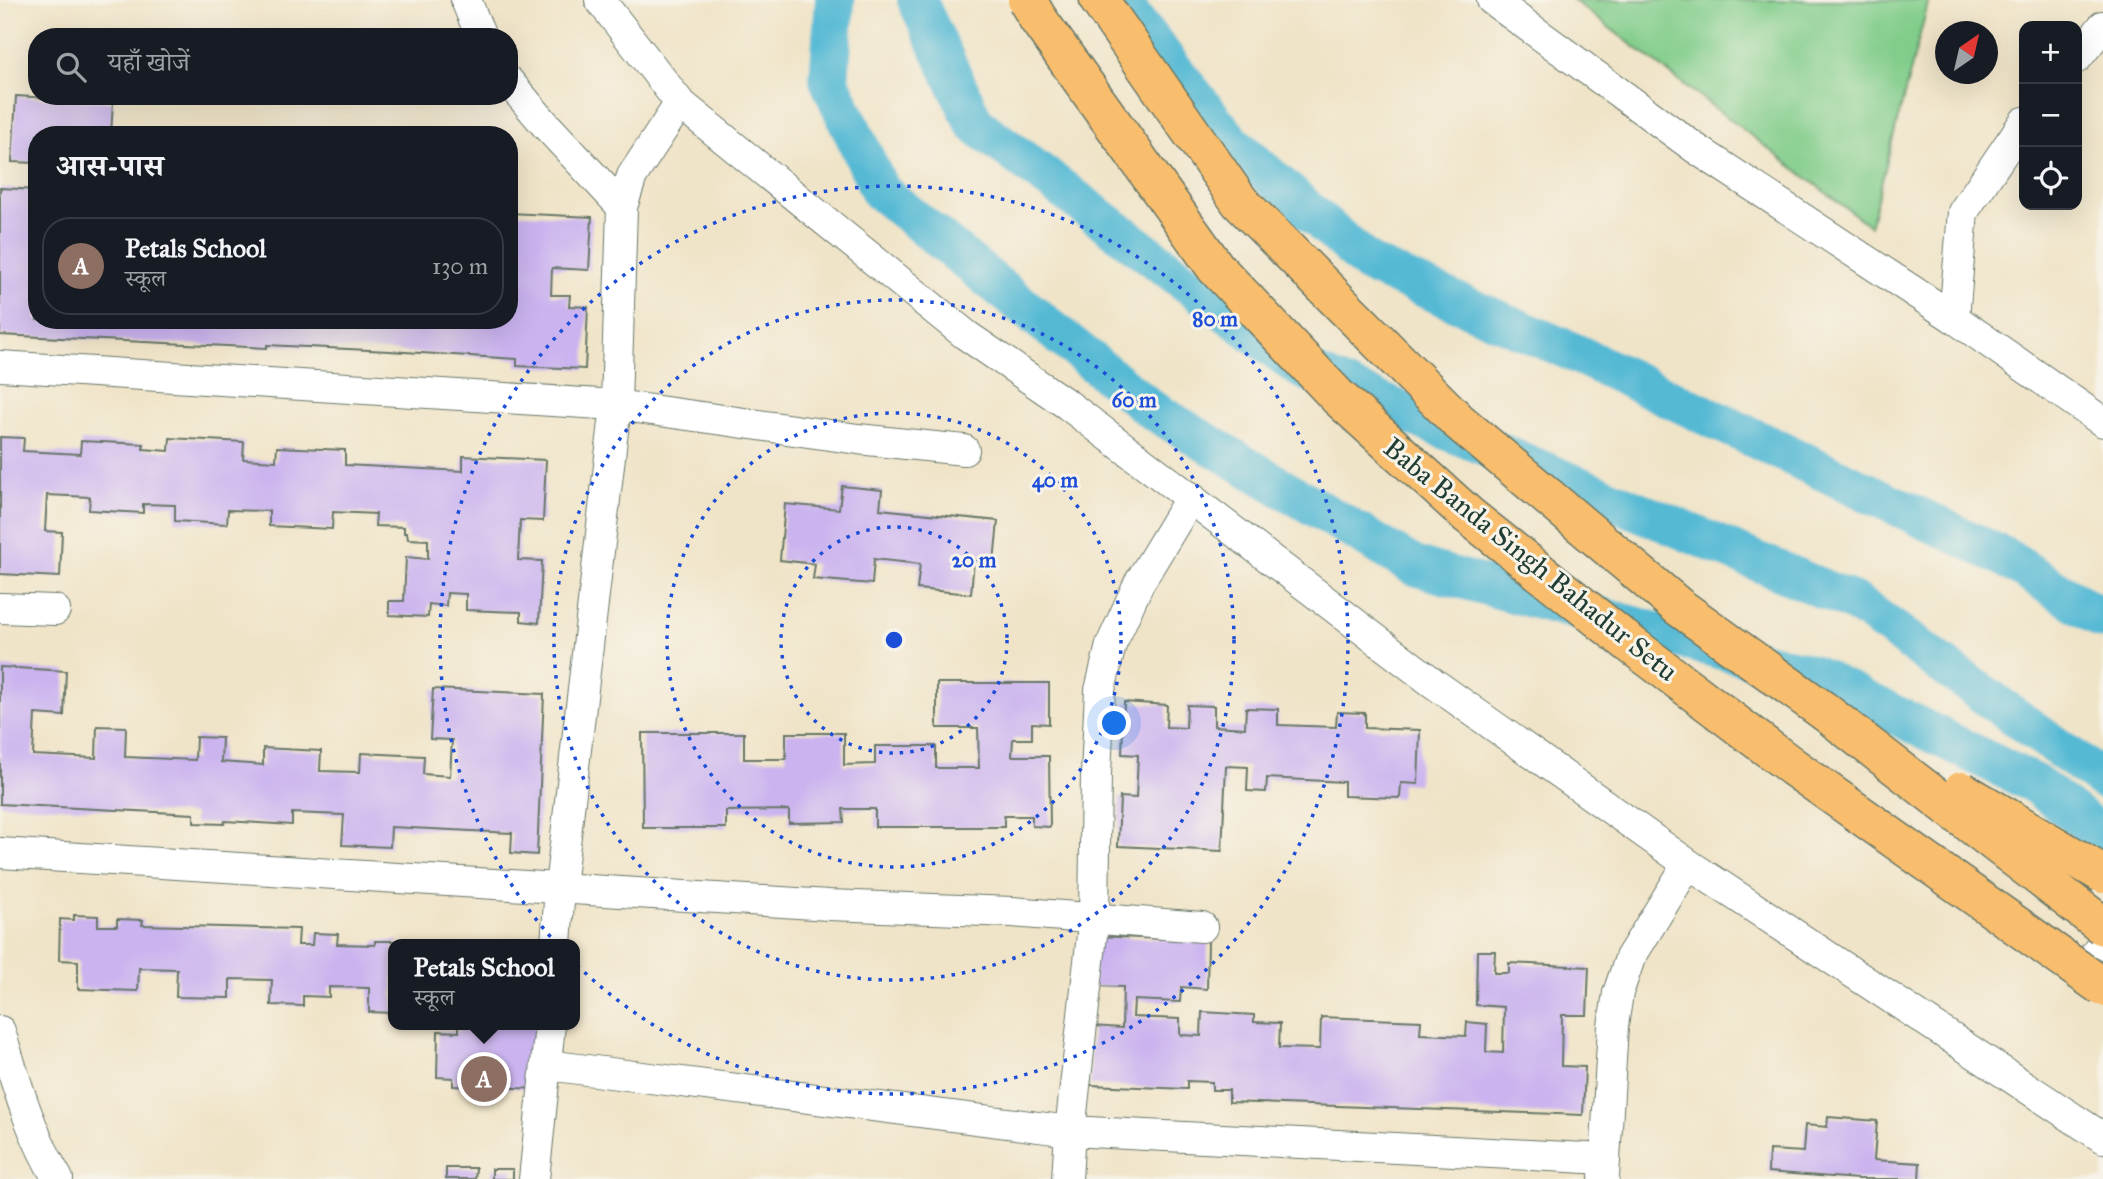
<!DOCTYPE html>
<html lang="hi">
<head>
<meta charset="utf-8">
<style>
	body { margin:0; font-family:"IM FELL Great Primer","Noto Serif Devanagari",serif; background:#242831; color:#f1f3f6 }
	.controls { position:absolute; right:21px; top:21px; display:grid; overflow:hidden; border-radius:14px; box-shadow:0 7px 28px #0002 }
	.controls button { width:63px; height:63px; display:grid; place-items:center; padding:0; border:0; border-bottom:2px solid #363941; background:#171b24; color:#f1f3f6; font:35px sans-serif }
	.compass { position:absolute; left:1935px; top:21px; width:63px; height:63px; border-radius:50%; background:#171b24; box-shadow:0 7px 28px #0002; rotate:34deg }
	.you { position:absolute; left:1115px; top:724px; width:24px; height:24px; margin:-18px; border:5px solid #fff; border-radius:50%; background:#1a73e8; box-shadow:0 0 0 10px #1a73e833 }
	.badge { display:grid; place-items:center; width:46px; height:46px; border-radius:50%; background:#d690ce; color:#fff; font-size:23px; font-weight:700 }
	.pin { position:absolute; translate:-50% -50%; border:4px solid #fff; box-shadow:0 2px 7px #0006 }
	.popup { position:absolute; left:388px; top:939px; width:192px; height:91px; box-sizing:border-box; display:grid; place-content:center; border-radius:14px; background:#171b24; filter:drop-shadow(0 2px 5px #0005); font-size:23px; white-space:nowrap; color:#9ea1a6 }
	.popup b { font-size:26px; color:#f1f3f6 }
	.popup::after { content:''; position:absolute; left:50%; top:100%; margin-left:-14px; border:14px solid transparent; border-top-color:#171b24 }
	.list { margin:0; padding:0; list-style:none }
	h2 { display:flex; justify-content:space-between; align-items:center; height:91px; margin:0; padding:0 28px; font-size:30px }
	h2 small { font-size:23px; font-weight:400; color:#9ea1a6 }
	.list li { display:grid; grid-template-columns:46px 1fr auto; gap:21px; align-items:center; box-sizing:border-box; height:98px; margin:0 14px 14px; padding:0 14px; border:2px solid #363941; border-radius:28px }
	.list b { display:block; font-size:26px; white-space:nowrap }
	.list p { margin:0; font-size:23px; white-space:nowrap; color:#9ea1a6 }
	.list em { font-size:23px; font-style:normal; color:#9ea1a6 }
	.icon { flex:none; width:38px; height:38px; fill:none; stroke:currentColor; stroke-width:2; stroke-linecap:round; stroke-linejoin:round }
	.map { position:relative; flex:none; width:2103px; height:1179px; overflow:hidden }
	.search { position:absolute; background:#171b24; box-shadow:0 7px 28px #0002; left:28px; top:28px; width:490px; height:77px; display:flex; align-items:center; gap:18px; box-sizing:border-box; padding:0 24px; border-radius:28px; color:#9ea1a6; font-size:26px }
	.panel { position:absolute; background:#171b24; box-shadow:0 7px 28px #0002; left:28px; top:126px; width:490px; height:203px; border-radius:28px }
	.map>svg:first-child { display:block }
	.green { fill:#82cd8b; stroke:#508560; stroke-width:2 }
	.lines { fill:none; stroke-linecap:round; stroke-linejoin:round }
	.canal { stroke:#55b9d4; stroke-width:40 }
	.building { fill:#cab3ef }
	.minor-casing { stroke:#687768; stroke-width:32 }
	.trunk-casing { stroke:#687768; stroke-width:41 }
	.minor { stroke:#fff; stroke-width:30 }
	.trunk { stroke:#f9be6d; stroke-width:38 }
	.trunk-bridge-casing { stroke:#687768; stroke-width:41; stroke-linecap:butt }
	.trunk-bridge { stroke:#f9be6d; stroke-width:38 }
	.ring { fill:none; stroke:#1d4ed8; stroke-width:3.5; stroke-dasharray:3.5 7 }
	.labels { text-anchor:middle; stroke-width:6; stroke-linejoin:round; paint-order:stroke }
	.street-label { font-size:28px; fill:#1f3d34; stroke:#f7f3e8 }
	.centre { fill:#1d4ed8; stroke:#f7f3e8; stroke-width:3.5 }
	.ring-label { font-size:21px; text-anchor:middle; font-weight:bold; fill:#1d4ed8; stroke:#f7f3e8; stroke-width:6; stroke-linejoin:round; paint-order:stroke }
</style>
</head>
<body>
<div class="map">
<svg width="2103" height="1179" viewBox="0 0 2103 1179">
	<rect width="100%" height="100%" fill="#f7f3e8"/>
	<filter id="ink" filterUnits="userSpaceOnUse"><feTurbulence type="fractalNoise" baseFrequency=".0143" numOctaves="2"/><feDisplacementMap in="SourceGraphic" scale="14" xChannelSelector="R" yChannelSelector="G"/><feConvolveMatrix kernelMatrix="1 2 1 2 8 2 1 2 1" color-interpolation-filters="sRGB"/></filter>
	<filter id="wash" filterUnits="userSpaceOnUse"><feTurbulence type="fractalNoise" baseFrequency=".00686" numOctaves="4" result="noise"/><feDisplacementMap in="SourceGraphic" scale="28" xChannelSelector="R" yChannelSelector="G"/><feGaussianBlur stdDeviation="1.57" result="paint"/><feColorMatrix in="noise" values="0 0 0 0 0 0 0 0 0 0 0 0 0 0 0 0 0 1.4 0 .05"/><feComposite in="paint" operator="in"/></filter>
	<g filter="url(#wash)">
		<rect width="100%" height="100%" fill="#f0e4c8"/>
		<!-- green -->
		<polygon class="green" points="1573,0 1929,0 1870,226"/>
		<g class="lines">
			<!-- canal -->
			<g class="canal">
				<polyline points="835,0 829,80 880,191 1152,410 1414,566 1814,675 2035,784 2103,836"/>
				<polyline points="917,0 975,124 1302,369 1856,603 2103,780"/>
				<polyline points="1120,2 1230,141 1369,264 1575,353 2006,558 2103,619"/>
			</g>
		</g>
		<g id="blocks">
			<!-- building -->
			<g class="building">
				<polygon points="16,96 113,102 111,135 37,135 37,163 12,162"/>
				<polygon points="0,188 37,190 37,320 509,320 509,213 592,217 589,270 552,268 551,295 570,295 569,306 588,307 585,369 517,366 517,359 389,351 267,345 267,348 0,335"/>
				<polygon points="0,437 24,438 23,451 80,454 81,441 144,444 143,449 169,451 170,438 244,442 243,459 276,461 277,447 345,450 345,465 463,471 463,456 546,460 543,521 520,520 518,560 542,561 539,623 521,621 521,612 466,610 466,594 447,593 446,606 429,604 428,617 389,615 389,601 404,601 406,557 428,559 428,540 408,539 407,533 404,533 404,527 375,526 376,514 333,512 332,529 269,526 269,511 228,510 227,524 175,521 175,505 143,504 143,513 89,510 90,497 47,495 45,531 62,532 60,577 0,574"/>
				<polygon points="842,486 882,490 880,509 998,521 994,562 974,560 971,594 917,589 920,564 874,559 872,584 813,579 815,564 780,560 785,504 839,509"/>
				<polygon points="0,667 66,671 64,716 35,714 33,755 96,758 97,726 126,727 125,757 195,760 196,737 222,738 221,762 263,765 263,748 321,751 320,771 360,772 361,753 424,756 423,774 450,776 452,740 430,739 433,689 544,694 537,855 511,853 512,833 391,827 390,847 342,845 344,815 292,813 292,825 225,821 224,824 194,823 194,814 0,804"/>
				<polygon points="937,683 1049,683 1049,724 1032,723 1032,739 1013,739 1012,756 1049,756 1050,827 1032,826 1032,816 1004,816 1004,827 875,827 875,809 843,809 844,822 789,823 789,810 726,811 726,828 643,828 642,733 744,733 744,759 786,759 786,733 844,733 844,765 875,764 875,746 936,746 936,768 979,768 978,728 937,728"/>
				<polygon points="1124,702 1167,705 1166,727 1186,728 1187,705 1214,706 1214,726 1245,728 1246,708 1278,709 1278,725 1336,727 1337,712 1365,713 1365,728 1420,730 1418,784 1401,783 1400,798 1344,796 1344,782 1267,778 1266,792 1247,791 1248,767 1226,766 1222,851 1118,846 1120,797 1136,798 1138,755 1122,754"/>
				<polygon points="74,915 98,916 98,926 117,926 117,919 143,920 142,925 299,929 298,945 312,945 313,933 338,934 337,944 375,945 375,941 398,941 398,944 393,944 393,1013 369,1012 369,988 329,987 329,997 303,996 303,1006 271,1005 272,980 230,979 230,998 176,997 177,969 139,968 138,991 78,989 78,961 59,960 60,919 74,920"/>
				<polygon points="1095,936 1208,941 1207,989 1181,987 1180,1002 1134,1000 1133,1017 1180,1019 1180,1035 1201,1036 1202,1012 1254,1015 1254,1022 1280,1023 1279,1048 1320,1049 1321,1017 1421,1021 1420,1034 1466,1036 1467,1022 1487,1024 1486,1052 1503,1053 1504,1007 1476,1005 1477,951 1495,951 1494,973 1509,973 1509,963 1589,967 1587,1015 1562,1015 1561,1066 1585,1067 1583,1115 1229,1102 1229,1090 1212,1090 1212,1082 1187,1081 1187,1089 1090,1085 1092,1026 1122,1028 1123,987 1093,986"/>
				<polygon points="459,1025 543,1025 541,1089 453,1086 453,1078 437,1077 438,1031 459,1032"/>
				<polygon points="1828,1117 1877,1121 1874,1160 1920,1163 1919,1179 1858,1179 1768,1172 1769,1150 1803,1152 1805,1125 1827,1127"/>
				<polygon points="446,1168 476,1168 475,1179 446,1179"/>
				<rect x="492" y="1169" width="21" height="10"/>
			</g>
		</g>
	</g>
	<g filter="url(#ink)">
		<use href="#blocks" fill-opacity="0" stroke="#687768" stroke-width="2"/>
		<g class="lines">
			<!-- minor casing -->
			<g class="minor-casing">
				<g id="minor">
					<polyline points="466,0 481,37"/>
					<polyline points="600,0 680,103 966,335 1068,405 1432,682 1688,864 2103,1138"/>
					<polyline points="1492,0 1695,148 1954,318 2103,422"/>
					<polyline points="2077,58 2103,26"/>
					<polyline points="509,82 544,123 622,207"/>
					<polyline points="1954,318 1963,212 2024,122"/>
					<polyline points="0,366 616,405 858,439 964,450"/>
					<polyline points="0,608 55,610"/>
					<polyline points="0,853 829,905 1012,912 1202,927"/>
					<polyline points="556,944 560,887 616,405 622,207 632,176 680,103"/>
					<polyline points="2101,989 2088,965 2103,943"/>
					<path d="M 0,1031 C 16,1082 30,1133 58,1179"/>
					<polyline points="547,1065 1070,1131 1605,1159"/>
					<polyline points="1604,1177 1613,1026 1618,993 1630,958 1688,864"/>
					<polyline points="534,1179 550,1025"/>
					<polyline points="1067,1179 1070,1131 1094,917 1096,774 1100,690 1111,645 1139,583 1191,497"/>
				</g>
			</g>
			<!-- trunk casing -->
			<g class="trunk-casing">
				<polyline id="trunk" points="1099,0 1240,202 1458,421 1679,607 1824,711"/>
			</g>
			<!-- minor -->
			<use href="#minor" class="minor"/>
			<!-- trunk -->
			<use href="#trunk" class="trunk"/>
			<!-- trunk-bridge casing -->
			<g class="trunk-bridge-casing">
				<g id="trunk-bridge">
					<polyline points="1027,0 1038,19 1216,268 1338,397 1468,515 1629,643 1793,767 2103,987"/>
					<polyline points="1824,711 2103,926"/>
					<polyline points="1962,791 2103,874"/>
				</g>
			</g>
			<!-- trunk-bridge -->
			<use href="#trunk-bridge" class="trunk-bridge"/>
		</g>
	</g>
	<!-- distance rings -->
	<g class="ring">
		<circle cx="894" cy="640" r="113"/>
		<circle cx="894" cy="640" r="227"/>
		<circle cx="894" cy="640" r="340"/>
		<circle cx="894" cy="640" r="454"/>
	</g>
	<g class="labels">
		<!-- street labels -->
		<g class="street-label">
			<text transform="translate(1531 559) rotate(39)" y="10">Baba Banda Singh Bahadur Setu</text>
		</g>
	</g>
	<circle cx="894" cy="640" r="10" class="centre"/>
	<g class="ring-label">
		<text x="1215" y="326">80 m</text>
		<text x="1134" y="407">60 m</text>
		<text x="1055" y="487">40 m</text>
		<text x="974" y="567">20 m</text>
	</g>
</svg>
<div class="controls">
<button>+</button>
<button>−</button>
<button><svg class="icon" aria-label="locate" viewBox="0 0 24 24"><circle cx="12" cy="12" r="6"/><path d="M12 2v4M12 18v4M2 12h4M18 12h4"/></svg></button>
</div>
<svg class="compass" viewBox="-18 -18 36 36"><path d="M0-13l5 13h-10z" fill="#e53935"/><path d="M0 13l5-13h-10z" fill="#9ea1a6"/></svg>
<div class="you"></div>
<div class="pin badge" style="left:484px;top:1079px;background:#8d6e63">A</div>
<div class="popup"><b>Petals School</b>स्कूल</div>
<div class="search"><svg class="icon" aria-label="search" viewBox="0 0 24 24"><circle cx="10" cy="10" r="6"/><path d="M15 15l6 6"/></svg>यहाँ खोजें</div>
<section class="panel">
<h2>आस-पास<small></small></h2>
<ul class="list">
<li><span class="badge" style="background:#8d6e63">A</span><div><b>Petals School</b><p>स्कूल</p></div><em>130 m</em></li>
</ul>
</section>
</div>
</body>
</html>
